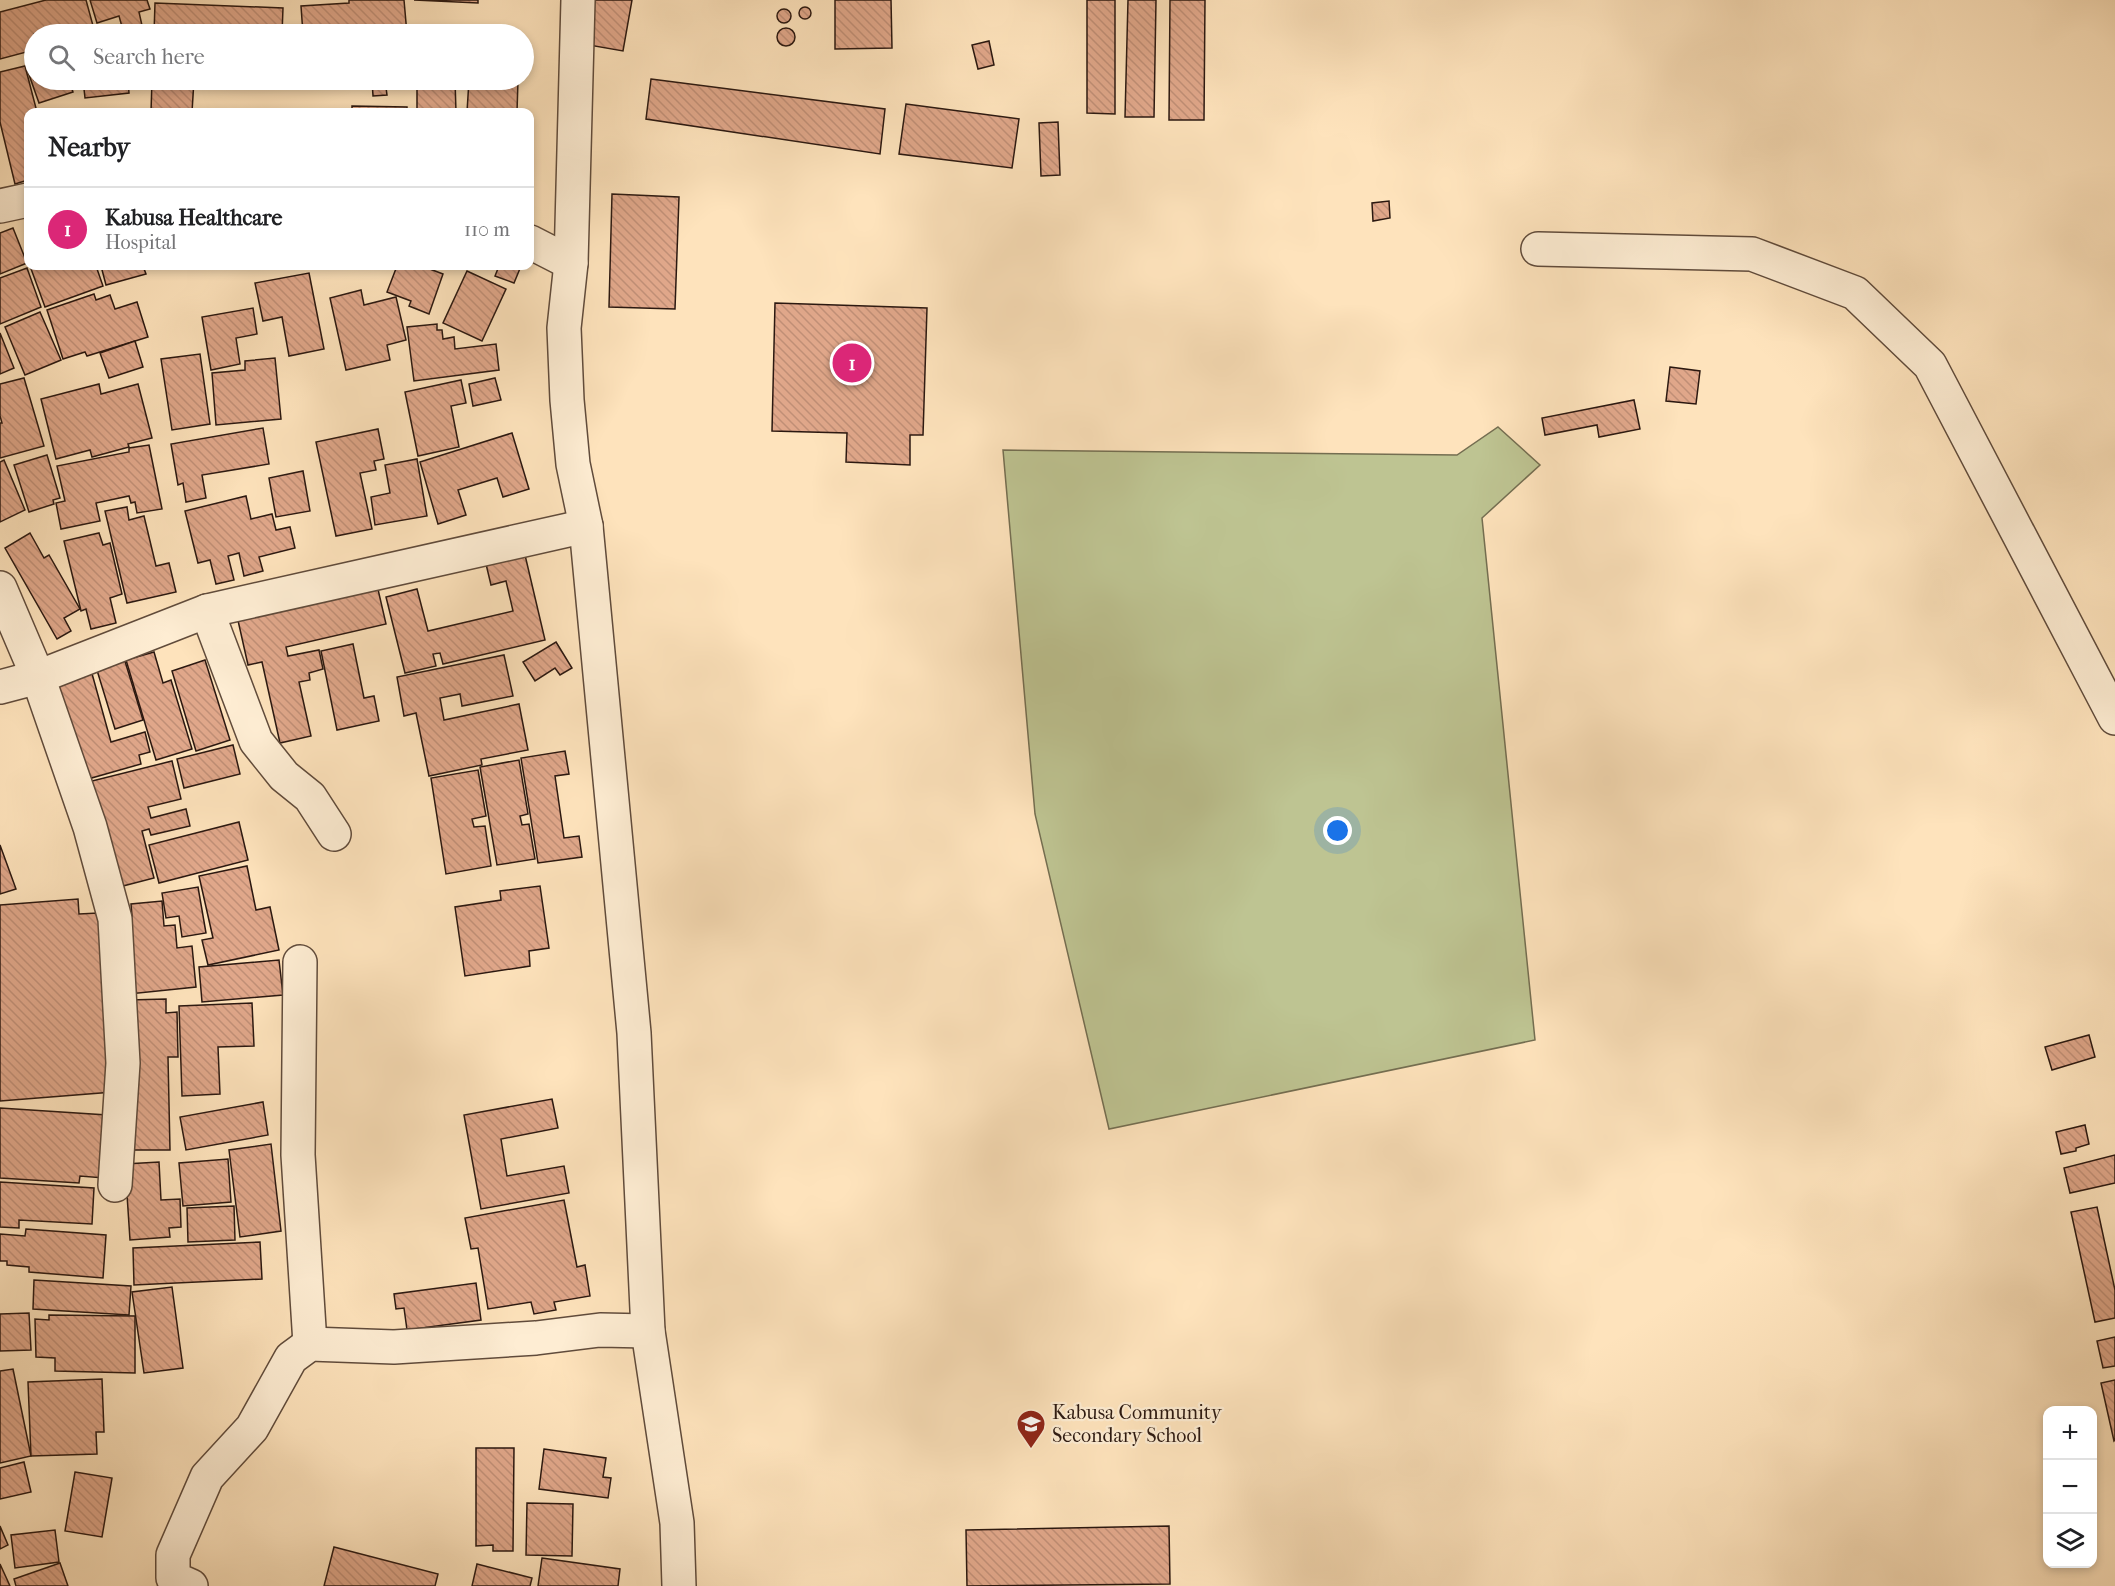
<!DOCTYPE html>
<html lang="en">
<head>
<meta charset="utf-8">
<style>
	body { margin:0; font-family:"IM FELL French Canon",serif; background:#f6f6f6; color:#202124 }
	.controls { position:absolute; right:18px; bottom:18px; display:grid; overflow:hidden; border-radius:12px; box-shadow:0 3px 9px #0003 }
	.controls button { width:54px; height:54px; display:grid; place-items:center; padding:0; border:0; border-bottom:2px solid #e0e0e0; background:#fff; color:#202124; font:30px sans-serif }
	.you { position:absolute; left:1338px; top:831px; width:21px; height:21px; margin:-15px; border:4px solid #fff; border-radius:50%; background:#1a73e8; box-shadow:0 0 0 9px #1a73e833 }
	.badge { display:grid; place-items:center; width:39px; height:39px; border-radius:50%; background:#db2777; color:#fff; font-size:20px; font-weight:700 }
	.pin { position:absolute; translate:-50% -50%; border:3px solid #fff; box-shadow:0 2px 6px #0006 }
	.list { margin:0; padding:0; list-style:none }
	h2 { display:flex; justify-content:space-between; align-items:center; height:78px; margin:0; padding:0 24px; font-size:26px }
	h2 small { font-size:20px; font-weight:400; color:#757577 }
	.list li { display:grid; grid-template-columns:39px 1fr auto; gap:18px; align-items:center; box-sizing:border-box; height:84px; padding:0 24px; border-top:2px solid #e0e0e0 }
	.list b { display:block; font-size:22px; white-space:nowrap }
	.list p { margin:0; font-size:20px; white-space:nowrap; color:#757577 }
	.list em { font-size:20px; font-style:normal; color:#757577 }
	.icon { flex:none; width:33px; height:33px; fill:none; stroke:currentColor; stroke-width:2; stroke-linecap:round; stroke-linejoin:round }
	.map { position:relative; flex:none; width:2115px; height:1586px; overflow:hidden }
	.search { position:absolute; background:#fff; box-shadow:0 3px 9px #0003; left:24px; top:24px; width:510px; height:66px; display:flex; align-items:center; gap:15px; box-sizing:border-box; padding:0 21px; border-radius:33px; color:#757577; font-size:22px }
	.panel { position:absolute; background:#fff; box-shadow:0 3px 9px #0003; left:24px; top:108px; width:510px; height:162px; border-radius:12px }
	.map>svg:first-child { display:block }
	.pitch { fill:#bec492; stroke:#746e51; stroke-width:1.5 }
	.building { fill:url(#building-back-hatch); stroke:#2b1810; stroke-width:1.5 }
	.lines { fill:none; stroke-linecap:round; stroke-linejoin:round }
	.minor-casing { stroke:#604b3b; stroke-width:36 }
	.minor { stroke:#feedd3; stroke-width:33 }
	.labels { text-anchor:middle; stroke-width:4.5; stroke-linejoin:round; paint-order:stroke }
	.poi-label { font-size:20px; fill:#2b1810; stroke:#feedd3; text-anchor:start }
</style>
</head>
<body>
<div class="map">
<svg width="2115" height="1586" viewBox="0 0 2115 1586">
	<defs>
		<pattern id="building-back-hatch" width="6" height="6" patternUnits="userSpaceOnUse" patternTransform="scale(1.5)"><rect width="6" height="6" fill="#e0a78a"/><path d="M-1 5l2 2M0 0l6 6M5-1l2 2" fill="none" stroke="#c08f76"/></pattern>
	</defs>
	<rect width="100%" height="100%" fill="#fee3bc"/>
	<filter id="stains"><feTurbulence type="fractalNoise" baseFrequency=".00333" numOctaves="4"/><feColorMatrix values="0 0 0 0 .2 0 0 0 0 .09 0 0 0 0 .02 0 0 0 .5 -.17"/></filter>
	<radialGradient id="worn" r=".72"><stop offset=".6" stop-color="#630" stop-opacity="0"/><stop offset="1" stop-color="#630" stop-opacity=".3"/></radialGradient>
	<!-- pitch -->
	<polygon class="pitch" points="1498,427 1540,465 1482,518 1535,1040 1109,1129 1035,814 1003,450 1457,455"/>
	<!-- building -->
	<g class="building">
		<polygon points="46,0 86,0 95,33 34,34 34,50 0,59 0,12"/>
		<polygon points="90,0 147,0 150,9 139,12 143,30 124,34 119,16 97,23"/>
		<polygon points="349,0 404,0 407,34 369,34 369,32 303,34 301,6 349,3"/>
		<polygon points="414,0 478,0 478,3"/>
		<polygon points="590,0 632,0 623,51 583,44"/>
		<polygon points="835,0 891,0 892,48 835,49"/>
		<polygon points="1087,0 1115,0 1115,114 1087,113"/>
		<polygon points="1128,0 1156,0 1154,117 1125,117"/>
		<polygon points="1170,0 1205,0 1204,120 1169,120"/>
		<polygon points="155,3 283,8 282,34 154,34"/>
		<circle cx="805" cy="13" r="6"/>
		<circle cx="784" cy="16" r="7"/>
		<polygon points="455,26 455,34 416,34 416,27"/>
		<circle cx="786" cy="37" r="9"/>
		<polygon points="989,41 994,65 978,69 972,45"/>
		<polygon points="25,66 37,112 28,112 28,180 15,184 0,122 0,72"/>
		<polygon points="34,67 34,80 69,80 73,92 39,103 27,69"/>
		<polygon points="651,79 885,109 880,154 646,119"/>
		<polygon points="83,80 128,80 129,93 85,98"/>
		<polygon points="152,80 194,80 192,112 151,112"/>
		<polygon points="372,80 385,80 387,95 373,96"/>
		<polygon points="417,80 455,80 456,112 417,112"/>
		<polygon points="469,80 518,80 517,112 467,112"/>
		<polygon points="906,104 1019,119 1012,168 899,154"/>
		<polygon points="352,106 407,107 407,112 352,112"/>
		<polygon points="1058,122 1060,175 1041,176 1039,123"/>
		<polygon points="612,194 679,197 675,309 609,307"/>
		<polygon points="1389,201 1390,218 1373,221 1372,203"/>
		<polygon points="13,228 27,263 0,274 0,233"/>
		<polygon points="30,266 96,266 103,286 45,307"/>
		<polygon points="101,266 143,266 146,274 106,285"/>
		<polygon points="397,266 422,266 443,274 429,314 409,306 411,301 387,292"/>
		<polygon points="499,266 521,266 514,283 495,276"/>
		<polygon points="27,268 41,307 0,324 0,278"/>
		<polygon points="467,271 506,289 482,341 443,323"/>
		<polygon points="309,273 324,349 289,356 282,317 263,321 255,283"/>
		<polygon points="361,290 364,305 396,297 406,340 387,345 390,360 346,370 330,298"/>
		<polygon points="94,294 96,300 110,295 115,309 137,302 148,337 87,356 85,352 63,359 47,310"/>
		<polygon points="775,303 927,308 923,435 910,435 910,465 846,462 847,433 772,431"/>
		<polygon points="253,308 257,334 236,338 240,364 211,370 202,317"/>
		<polygon points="40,312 61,360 25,375 5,327"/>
		<polygon points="437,324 437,330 442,330 443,339 454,337 455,349 496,344 499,370 414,381 407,327"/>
		<polygon points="0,333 14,368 0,374"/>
		<polygon points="135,341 143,367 109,378 100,353"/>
		<polygon points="200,354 210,424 172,430 161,359"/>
		<polygon points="275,358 281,419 216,425 212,373 245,370 245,361"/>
		<polygon points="1670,367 1700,371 1696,404 1666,401"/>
		<polygon points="24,378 44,446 0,458 0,423 2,423 0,416 0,384"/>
		<polygon points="495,378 501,400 473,406 469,384"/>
		<polygon points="461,380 466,403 451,406 459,447 418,456 405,392"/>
		<polygon points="99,384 101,394 138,384 152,438 128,444 129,447 92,457 90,450 56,459 41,399"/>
		<polygon points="1634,400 1640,429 1599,437 1597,425 1545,435 1542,418"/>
		<polygon points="263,428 269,464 202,475 206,498 186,502 183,483 178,485 171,444"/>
		<polygon points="378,429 384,459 374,461 376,470 360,473 372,529 336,536 316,442"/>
		<polygon points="512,433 529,489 503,497 497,478 458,490 466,515 438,524 420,462"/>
		<polygon points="149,445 162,509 137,513 135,502 131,503 129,496 96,503 100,521 61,529 56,503 65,501 57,466 129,452 129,448"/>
		<polygon points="47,455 60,498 53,500 54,504 29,512 14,465"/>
		<polygon points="417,459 427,516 375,525 371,497 390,493 385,465"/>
		<polygon points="4,460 25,510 0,522 0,462"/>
		<polygon points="303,471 310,511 276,517 269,478"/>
		<polygon points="246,496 251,519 272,514 276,530 290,527 295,548 259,557 263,571 244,576 239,553 228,556 234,580 216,584 210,560 198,563 185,511"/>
		<polygon points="127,507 129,520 144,516 156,566 169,563 176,592 127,603 105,511"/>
		<polygon points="30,533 44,558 49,555 80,609 64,618 71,631 57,639 5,548"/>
		<polygon points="99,533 103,545 110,543 122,594 110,598 116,623 91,629 86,609 81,611 64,541"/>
		<polygon points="525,555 545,640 443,664 440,653 433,654 436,666 405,673 386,597 417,589 428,631 513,611 506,581 491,585 486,564"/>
		<polygon points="377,585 386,624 286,647 288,656 319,650 323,669 309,673 310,680 299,682 311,736 280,743 262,662 248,665 237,616"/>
		<polygon points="556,642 572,668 560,675 555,668 535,681 523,662"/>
		<polygon points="353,644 364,698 374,696 379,721 337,730 321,651"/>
		<polygon points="154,652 163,683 171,680 192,749 156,760 126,660"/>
		<polygon points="504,655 513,696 462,706 460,694 440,698 444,720 519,704 528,750 481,759 482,765 429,776 416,713 404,716 397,677"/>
		<polygon points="124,658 143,720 115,729 96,667"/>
		<polygon points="205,660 230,740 196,751 172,671"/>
		<polygon points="91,670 111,742 145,732 150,752 139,755 141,764 88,779 51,682"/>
		<polygon points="233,745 240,774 184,788 177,759"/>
		<polygon points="565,751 569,774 555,776 564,838 579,836 582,857 538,863 521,758"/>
		<polygon points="519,760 528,814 520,816 522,825 529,824 535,859 497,865 480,767"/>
		<polygon points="172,761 181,799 148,807 151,818 186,809 190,826 151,835 149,829 142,831 154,878 119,887 88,782"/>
		<polygon points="478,770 486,816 472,819 474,827 485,826 491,866 446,874 431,778"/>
		<polygon points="239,822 248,860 159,883 149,845"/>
		<polygon points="0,845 16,889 0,894"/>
		<polygon points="247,866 256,910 270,907 279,950 208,965 202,940 213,938 199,876"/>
		<polygon points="540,886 549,948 529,951 530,966 465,976 455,907 501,900 500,891"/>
		<polygon points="198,887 206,933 182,937 179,916 166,918 162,893"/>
		<polygon points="78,899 79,914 98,913 113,1092 0,1101 0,905"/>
		<polygon points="162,901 164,926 175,925 177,948 192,946 196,987 129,994 121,917 132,916 131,904"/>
		<polygon points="279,960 283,995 202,1002 199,967"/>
		<polygon points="166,999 166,1013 177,1012 178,1057 168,1057 170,1150 133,1150 129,1000"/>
		<polygon points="252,1003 254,1046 218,1047 220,1094 182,1096 179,1006"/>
		<polygon points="2089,1035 2095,1057 2052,1070 2045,1047"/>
		<polygon points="552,1099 558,1128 501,1139 507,1176 564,1166 569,1193 481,1209 464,1115"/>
		<polygon points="263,1102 268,1135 186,1150 180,1117"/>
		<polygon points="0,1108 107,1115 104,1178 80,1176 79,1183 0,1178"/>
		<polygon points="2085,1125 2089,1144 2076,1148 2076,1151 2061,1154 2056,1132"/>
		<polygon points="271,1144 281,1231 240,1237 229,1150"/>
		<polygon points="2115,1155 2115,1183 2070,1193 2064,1168"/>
		<polygon points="228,1159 231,1202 183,1206 179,1163"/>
		<polygon points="159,1162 161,1200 180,1199 181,1227 169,1228 170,1237 130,1240 125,1164"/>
		<polygon points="0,1182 94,1188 92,1224 19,1220 19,1228 0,1227"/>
		<polygon points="564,1200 577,1267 585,1265 590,1296 554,1302 556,1310 534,1314 531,1302 488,1309 478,1248 471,1249 465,1218"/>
		<polygon points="234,1206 235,1240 188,1242 187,1208"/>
		<polygon points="2097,1207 2115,1290 2115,1318 2095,1322 2071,1212"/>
		<polygon points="26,1229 106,1235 103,1278 29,1272 29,1267 7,1265 7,1261 0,1261 0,1234 25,1236"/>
		<polygon points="260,1242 262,1279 134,1285 133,1248"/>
		<polygon points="34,1280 131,1286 129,1315 33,1309"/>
		<polygon points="476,1283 481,1320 407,1330 404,1308 396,1309 394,1294"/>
		<polygon points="172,1287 183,1368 144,1373 132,1292"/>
		<polygon points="29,1313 31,1350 0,1351 0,1314"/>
		<polygon points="49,1315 135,1316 135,1373 55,1371 55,1358 36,1357 35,1319 49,1320"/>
		<polygon points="2115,1337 2115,1366 2103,1368 2097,1341"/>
		<polygon points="13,1369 31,1456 0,1463 0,1371"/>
		<polygon points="102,1379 104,1432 96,1432 97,1454 31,1456 28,1382"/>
		<polygon points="2115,1380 2115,1440 2114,1441 2101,1383"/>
		<polygon points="476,1448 514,1448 513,1551 493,1551 493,1545 476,1546"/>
		<polygon points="544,1449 606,1458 603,1477 611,1478 608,1498 539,1489"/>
		<polygon points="24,1462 31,1492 0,1499 0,1468"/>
		<polygon points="75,1472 112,1478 102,1537 65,1531"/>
		<polygon points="527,1503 573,1504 572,1556 526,1555"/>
		<polygon points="0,1526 8,1545 0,1549"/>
		<polygon points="1169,1526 1170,1584 967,1586 966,1530"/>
		<polygon points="55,1530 59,1562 15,1568 11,1535"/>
		<polygon points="334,1547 438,1574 435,1586 324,1586"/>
		<polygon points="542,1558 620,1569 618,1586 538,1586"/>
		<polygon points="60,1563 68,1586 16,1586 14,1579"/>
		<polygon points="0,1564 10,1586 0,1586"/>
		<polygon points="477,1564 532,1578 530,1586 472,1586"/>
	</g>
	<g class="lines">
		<!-- minor casing -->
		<g class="minor-casing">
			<g id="minor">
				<polyline points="578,0 571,263 564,328 567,400 573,464 586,526 634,1033 648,1331 677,1523 679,1586"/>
				<polyline points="0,206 28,200"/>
				<polyline points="530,242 571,263"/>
				<polyline points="1538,249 1752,254 1855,293 1930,365 2115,718"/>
				<polyline points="0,588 38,677 90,827 115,919 123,1063 115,1185"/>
				<polyline points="207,611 256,741 284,776 310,797 334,834"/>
				<polyline points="0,687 38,677 207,611 586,526"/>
				<polyline points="300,962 298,1155 310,1344"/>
				<polyline points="191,1586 173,1578 173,1555 207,1477 252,1428 291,1358 310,1344 394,1347 536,1338 600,1330 648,1331"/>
			</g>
		</g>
		<!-- minor -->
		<use href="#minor" class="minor"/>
	</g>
	<!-- icons -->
	<defs>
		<g id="school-pin" transform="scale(1.5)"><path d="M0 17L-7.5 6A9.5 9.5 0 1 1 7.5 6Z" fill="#8f2418" stroke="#feedd3"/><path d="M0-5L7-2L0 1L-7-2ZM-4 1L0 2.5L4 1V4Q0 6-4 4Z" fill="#fff"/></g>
	</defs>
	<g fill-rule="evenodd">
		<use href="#school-pin" x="1031" y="1424"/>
	</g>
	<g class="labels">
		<!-- poi labels -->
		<g class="poi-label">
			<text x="1052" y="1419">Kabusa Community<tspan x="1052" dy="23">Secondary School</tspan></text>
		</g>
	</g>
	<rect width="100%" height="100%" filter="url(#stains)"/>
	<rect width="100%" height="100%" fill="url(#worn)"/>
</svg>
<div class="controls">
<button>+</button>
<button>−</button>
<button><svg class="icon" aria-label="layers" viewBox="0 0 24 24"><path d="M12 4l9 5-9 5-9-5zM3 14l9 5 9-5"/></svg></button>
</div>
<div class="you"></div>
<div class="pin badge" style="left:852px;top:363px">1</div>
<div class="search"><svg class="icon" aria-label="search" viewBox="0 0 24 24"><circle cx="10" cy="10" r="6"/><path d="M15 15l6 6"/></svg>Search here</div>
<section class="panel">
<h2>Nearby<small></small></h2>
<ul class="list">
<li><span class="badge">1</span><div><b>Kabusa Healthcare</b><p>Hospital</p></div><em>110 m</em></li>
</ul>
</section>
</div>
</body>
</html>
